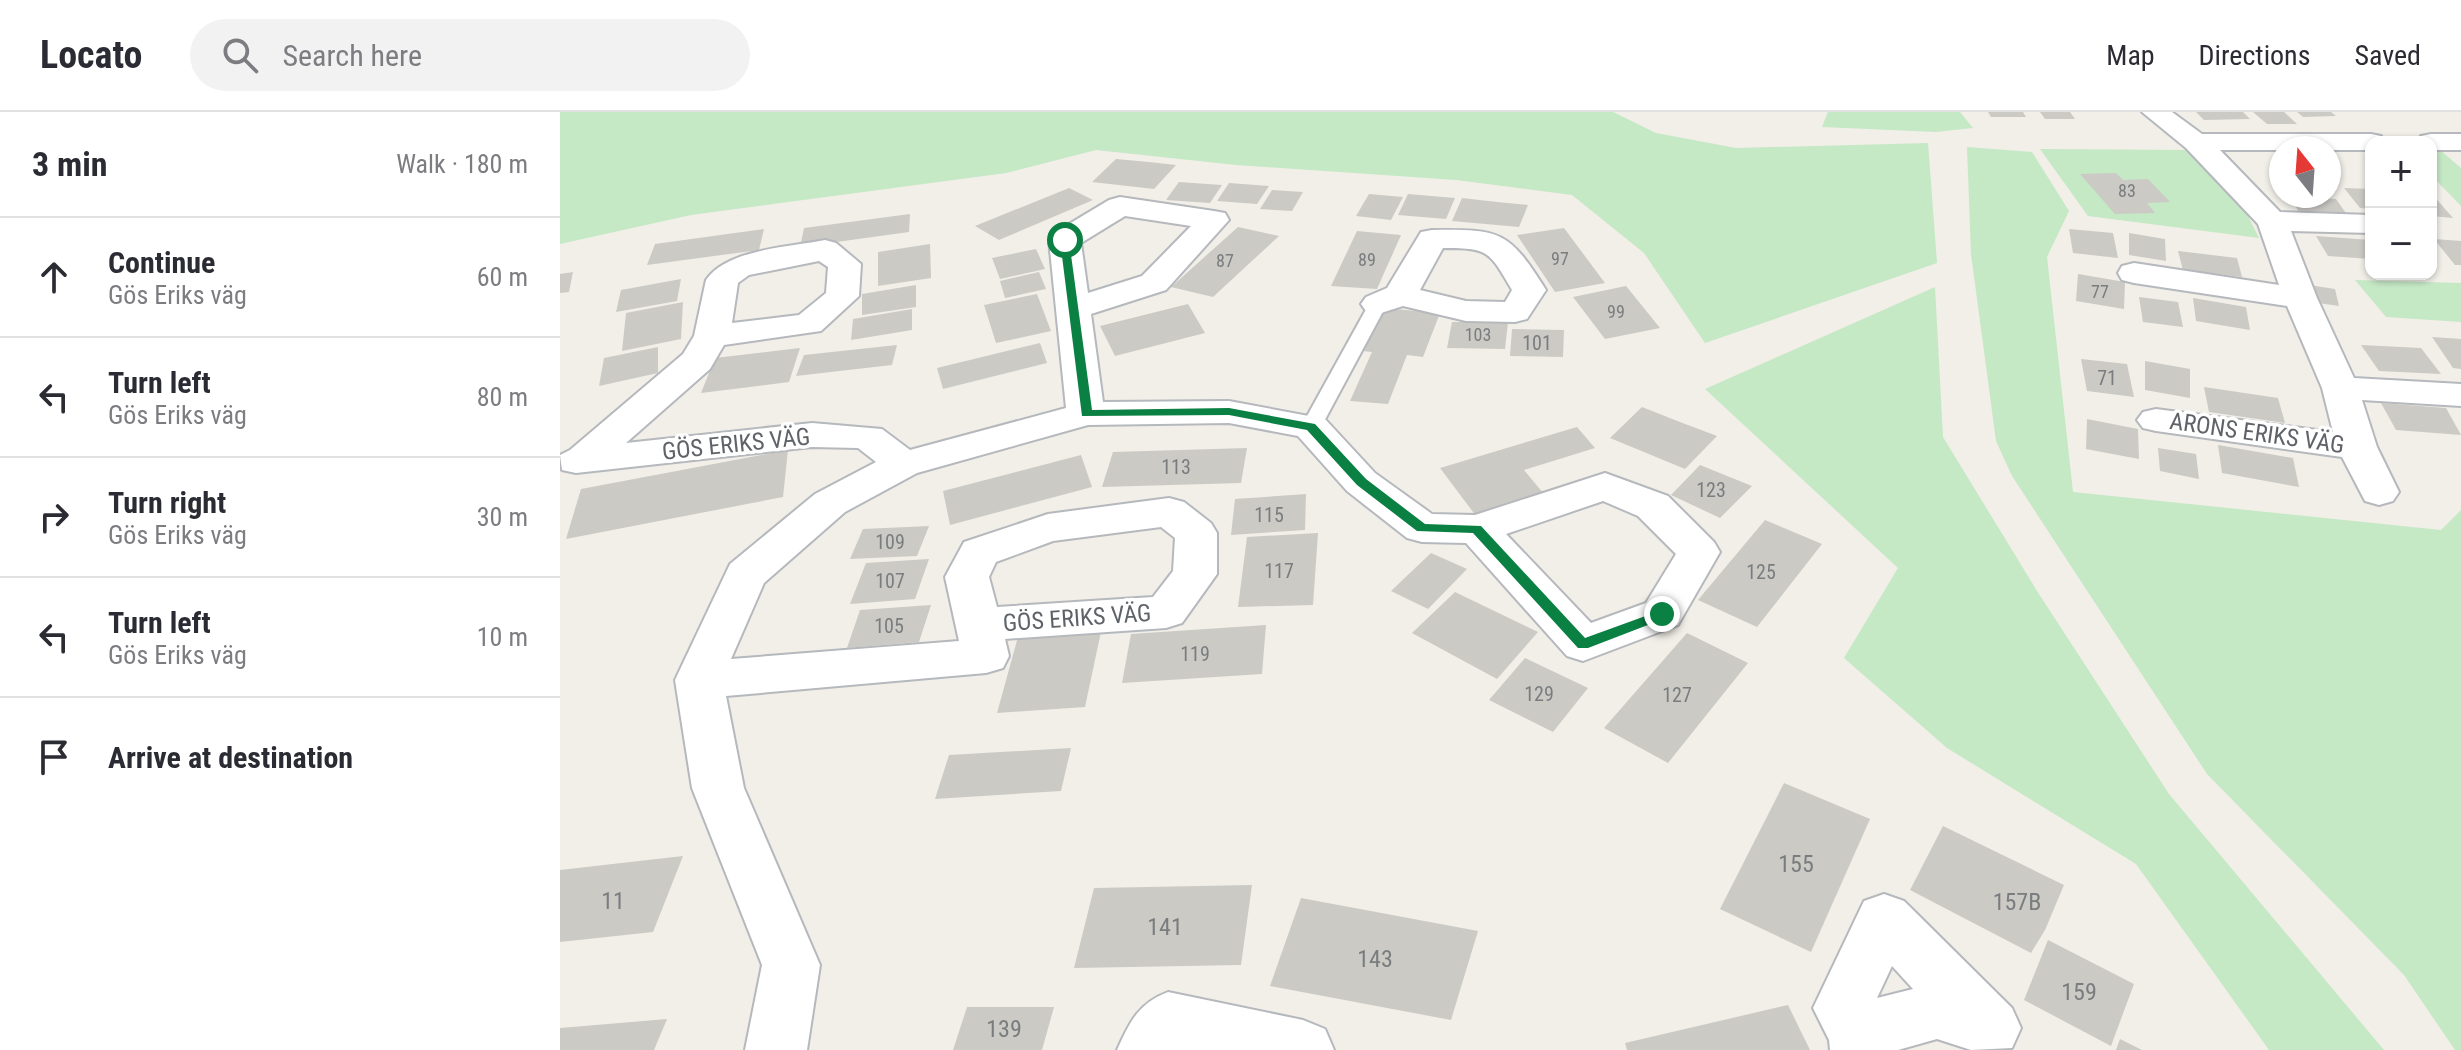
<!DOCTYPE html>
<html lang="en">
<head>
<meta charset="utf-8">
<style>
	body { margin:0; font-family:"Roboto Condensed",sans-serif; background:#f2f2f3; color:#2b2b33 }
	.controls { position:absolute; right:24px; top:24px; display:grid; overflow:hidden; border-radius:16px; box-shadow:0 2px 6px #0004 }
	.controls button { width:72px; height:72px; display:grid; place-items:center; padding:0; border:0; border-bottom:2px solid #e1e1e2; background:#fff; color:#2b2b33; font:40px sans-serif }
	.compass { position:absolute; left:1709px; top:24px; width:72px; height:72px; border-radius:50%; background:#fff; box-shadow:0 2px 6px #0004; rotate:343deg }
	.stop { position:absolute; width:24px; height:24px; margin:-18px; border:6px solid #0b8043; border-radius:50%; background:#fff }
	.stop.end { background:#0b8043; border-color:#fff; box-shadow:0 2px 8px #0008 }
	.list { margin:0; padding:0; list-style:none }
	h2 { display:flex; justify-content:space-between; align-items:center; height:104px; margin:0; padding:0 32px; font-size:34px }
	h2 small { font-size:26px; font-weight:400; color:#7c7c81 }
	.list li { display:grid; grid-template-columns:52px 1fr auto; gap:24px; align-items:center; box-sizing:border-box; height:120px; padding:0 32px; border-top:2px solid #e1e1e2 }
	.list b { display:block; font-size:30px; white-space:nowrap }
	.list p { margin:0; font-size:26px; white-space:nowrap; color:#7c7c81 }
	.list em { font-size:26px; font-style:normal; color:#7c7c81 }
	.icon { flex:none; width:44px; height:44px; fill:none; stroke:currentColor; stroke-width:2; stroke-linecap:round; stroke-linejoin:round }
	.map { position:relative; flex:none; width:1901px; height:938px; overflow:hidden }
	header { display:flex; align-items:center; gap:48px; box-sizing:border-box; height:112px; padding:0 40px; background:#fff; border-bottom:2px solid #e1e1e2 }
	header strong { font-size:38px }
	nav { display:flex; gap:44px; margin-inline-start:auto; font-size:28px }
	.search { width:560px; height:72px; background:#f2f2f3; display:flex; align-items:center; gap:20px; box-sizing:border-box; padding:0 28px; border-radius:44px; color:#7c7c81; font-size:30px }
	main { display:flex }
	aside { flex:1; background:#fff }
	.map>svg:first-child { display:block }
	.green { fill:#c5e8c5 }
	.building { fill:#cccac5 }
	.lines { fill:none; stroke-linecap:round; stroke-linejoin:round }
	.lane-casing { stroke:#b5b8bc; stroke-width:4 }
	.street-casing { stroke:#b5b8bc; stroke-width:4 }
	.lane { fill:#fff; fill-rule:evenodd }
	.street { fill:#fff; fill-rule:evenodd }
	.route { fill:#0b8043 }
	.labels { text-anchor:middle; stroke-width:7; stroke-linejoin:round; paint-order:stroke }
	.far-number-label { font-size:18px; fill:#7a7d7f }
	.number-label { font-size:20px; fill:#7a7d7f }
	.street-label { font-size:24px; fill:#5f6368; stroke:#fff }
	.near-number-label { font-size:24px; fill:#7a7d7f }
</style>
</head>
<body>
<header>
<strong>Locato</strong>
<div class="search"><svg class="icon" aria-label="search" viewBox="0 0 24 24"><circle cx="10" cy="10" r="6"/><path d="M15 15l6 6"/></svg>Search here</div>
<nav><a>Map</a><a>Directions</a><a>Saved</a></nav>
</header>
<main>
<aside>
<h2>3 min<small>Walk · 180 m</small></h2>
<ul class="list">
<li><svg class="icon" aria-label="ahead" viewBox="0 0 24 24"><path d="M12 20V5M6 11l6-6 6 6"/></svg><div><b>Continue</b><p>Gös Eriks väg</p></div><em>60 m</em></li>
<li><svg class="icon" aria-label="left" viewBox="0 0 24 24"><path d="M17 20v-9H6M10 6l-5 5 5 5"/></svg><div><b>Turn left</b><p>Gös Eriks väg</p></div><em>80 m</em></li>
<li><svg class="icon" aria-label="right" viewBox="0 0 24 24"><path d="M7 20v-9h11M14 6l5 5-5 5"/></svg><div><b>Turn right</b><p>Gös Eriks väg</p></div><em>30 m</em></li>
<li><svg class="icon" aria-label="left" viewBox="0 0 24 24"><path d="M17 20v-9H6M10 6l-5 5 5 5"/></svg><div><b>Turn left</b><p>Gös Eriks väg</p></div><em>10 m</em></li>
<li><svg class="icon" aria-label="arrive" viewBox="0 0 24 24"><path d="M6 21V4h12l-3 4 3 4H6"/></svg><div><b>Arrive at destination</b></div></li>
</ul>
</aside>
<div class="map">
<svg width="1901" height="938" viewBox="0 0 1901 938">
	<rect width="100%" height="100%" fill="#f1efe8"/>
	<!-- green -->
	<g class="green">
		<polygon points="0,0 1053,0 1096,21 1176,36 1368,31 1377,151 1145,231 1084,141 1012,83 896,68 676,53 536,38 446,61 131,103 0,132"/>
		<polygon points="1268,0 1400,0 1413,16 1376,20 1262,15"/>
		<polygon points="1407,35 1472,40 1509,99 1487,145 1513,380 1881,418 1901,398 1901,938 1895,938 1844,863 1647,662 1452,364 1436,329 1411,142"/>
		<polygon points="1480,37 1633,38 1684,96 1699,126 1528,104"/>
		<polygon points="1880,38 1901,56 1901,94 1871,63 1871,39"/>
		<polygon points="1795,168 1901,171 1901,210 1826,205"/>
		<polygon points="1375,175 1383,325 1477,479 1609,682 1824,938 1709,938 1576,752 1387,636 1284,546 1338,456 1145,277"/>
	</g>
	<!-- building -->
	<g class="building">
		<polygon points="1428,0 1463,0 1466,5 1431,5"/>
		<polygon points="1480,0 1510,0 1515,7 1485,7"/>
		<polygon points="1636,0 1683,0 1690,7 1644,8"/>
		<polygon points="1693,0 1724,0 1737,12 1707,12"/>
		<polygon points="1737,0 1771,0 1776,4 1743,5"/>
		<polygon points="556,47 589,50 616,53 594,77 532,70"/>
		<polygon points="1556,61 1563,68 1588,67 1610,90 1587,91 1595,101 1555,102 1520,62"/>
		<polygon points="619,70 662,73 650,91 606,88"/>
		<polygon points="669,71 709,74 697,92 657,89"/>
		<polygon points="509,76 533,88 439,128 415,114"/>
		<polygon points="1784,76 1811,77 1811,97 1800,96"/>
		<polygon points="712,78 743,80 732,99 700,97"/>
		<polygon points="1871,81 1893,106 1871,104"/>
		<polygon points="809,82 843,85 831,108 796,104"/>
		<polygon points="848,82 895,86 886,107 838,103"/>
		<polygon points="1729,84 1776,87 1788,104 1739,100"/>
		<polygon points="902,86 937,90 968,93 959,115 892,109"/>
		<polygon points="350,102 349,120 240,135 244,116"/>
		<polygon points="678,115 719,124 653,185 611,175"/>
		<polygon points="1004,116 1045,171 995,180 957,123"/>
		<polygon points="204,117 199,138 87,153 95,132"/>
		<polygon points="1509,117 1553,121 1558,146 1513,141"/>
		<polygon points="797,119 841,123 817,177 771,174"/>
		<polygon points="1569,121 1605,127 1606,149 1569,143"/>
		<polygon points="1756,124 1811,128 1811,147 1768,144"/>
		<polygon points="1874,127 1901,129 1901,153 1895,153"/>
		<polygon points="370,132 371,166 318,174 318,140"/>
		<polygon points="476,137 485,157 440,167 432,146"/>
		<polygon points="1618,139 1677,146 1682,165 1623,158"/>
		<polygon points="13,160 9,180 0,181 0,162"/>
		<polygon points="479,160 486,177 445,186 440,169"/>
		<polygon points="1518,162 1565,170 1564,197 1516,189"/>
		<polygon points="121,167 117,189 56,200 61,178"/>
		<polygon points="356,173 356,195 302,203 302,182"/>
		<polygon points="1749,173 1775,177 1779,194 1752,190"/>
		<polygon points="1066,174 1100,216 1045,227 1013,185"/>
		<polygon points="477,182 491,219 436,231 424,193"/>
		<polygon points="1579,185 1618,190 1623,215 1583,210"/>
		<polygon points="1633,186 1686,195 1690,218 1636,209"/>
		<polygon points="123,190 121,227 62,239 66,201"/>
		<polygon points="628,192 645,221 555,244 540,214"/>
		<polygon points="823,196 880,201 863,245 847,243 828,292 790,289 812,240 803,239"/>
		<polygon points="352,197 352,218 291,228 293,207"/>
		<polygon points="892,210 948,210 945,237 887,236"/>
		<polygon points="952,217 1004,218 1003,245 950,244"/>
		<polygon points="1872,225 1901,227 1901,257 1893,256"/>
		<polygon points="480,231 487,251 383,277 377,256"/>
		<polygon points="337,233 332,253 236,264 244,243"/>
		<polygon points="1801,233 1861,236 1881,262 1819,259"/>
		<polygon points="98,235 98,261 39,274 44,246"/>
		<polygon points="240,236 229,270 141,281 155,246"/>
		<polygon points="1521,247 1567,252 1574,285 1527,279"/>
		<polygon points="1585,249 1630,257 1630,286 1585,278"/>
		<polygon points="1644,275 1718,286 1725,311 1649,300"/>
		<polygon points="1821,291 1886,296 1901,323 1836,318"/>
		<polygon points="1082,295 1120,310 1157,324 1125,357 1050,326"/>
		<polygon points="1527,307 1578,317 1579,347 1526,337"/>
		<polygon points="1017,315 1035,336 964,358 984,382 916,404 880,356"/>
		<polygon points="1658,333 1733,346 1739,375 1662,361"/>
		<polygon points="687,336 681,371 542,375 553,340"/>
		<polygon points="1598,336 1636,342 1639,367 1600,359"/>
		<polygon points="228,338 223,385 6,427 21,377"/>
		<polygon points="521,343 532,375 390,413 383,379"/>
		<polygon points="1140,353 1192,374 1160,406 1111,383"/>
		<polygon points="746,382 745,418 671,423 675,387"/>
		<polygon points="1205,408 1262,432 1197,515 1138,488"/>
		<polygon points="369,414 357,444 290,447 303,417"/>
		<polygon points="758,421 753,493 678,495 687,425"/>
		<polygon points="871,441 907,457 868,497 831,479"/>
		<polygon points="369,447 355,487 290,492 306,451"/>
		<polygon points="895,480 978,520 937,567 852,521"/>
		<polygon points="371,493 359,530 287,536 300,498"/>
		<polygon points="706,513 702,562 562,571 571,522"/>
		<polygon points="542,515 525,595 437,601 459,521"/>
		<polygon points="1127,521 1188,551 1108,651 1044,616"/>
		<polygon points="965,546 1028,576 993,620 929,588"/>
		<polygon points="511,636 501,679 375,687 389,643"/>
		<polygon points="1224,671 1310,707 1251,840 1160,797"/>
		<polygon points="1383,714 1504,773 1485,818 1471,841 1350,778"/>
		<polygon points="123,744 93,820 0,830 0,758"/>
		<polygon points="692,773 681,853 514,856 534,776"/>
		<polygon points="741,786 918,819 891,908 710,874"/>
		<polygon points="1488,828 1574,872 1551,934 1464,888"/>
		<polygon points="1228,893 1250,938 1067,938 1065,931"/>
		<polygon points="407,895 494,895 482,938 393,938"/>
		<polygon points="107,907 94,938 0,938 0,916"/>
		<polygon points="1560,927 1582,938 1556,938"/>
	</g>
	<g class="lines">
		<!-- lane casing -->
		<g class="lane-casing">
			<polygon id="lane" points="818,186 827,192 761,315 758,319 744,319 741,315 809,192"/>
		</g>
		<!-- street casing -->
		<g class="street-casing">
			<g id="street">
				<polygon points="1582,0 1612,0 1642,22 1811,22 1821,24 1825,30 1811,30 1811,38 1660,38 1720,100 1811,103 1811,121 1731,119 1757,186 1794,266 1901,272 1901,294 1802,288 1817,335 1839,380 1833,389 1819,393 1805,389 1782,345 1596,319 1583,316 1577,308 1583,300 1596,297 1773,320 1762,276 1727,194 1574,171 1562,168 1558,161 1562,154 1574,151 1719,173 1698,112 1626,36"/>
				<polygon points="1871,22 1901,22 1901,38 1871,38 1871,30 1857,30 1861,24"/>
				<path d="M 560,85 L 654,99 L 665,101 L 669,108 L 606,178 L 531,202 L 543,290 L 669,289 L 765,307 L 815,361 L 872,402 L 915,403 L 1045,361 L 1108,384 L 1154,430 L 1160,440 L 1118,513 L 1023,549 L 1007,544 L 906,431 L 862,430 L 847,426 L 787,379 L 738,324 L 669,311 L 528,313 L 357,361 L 285,400 L 204,471 L 171,547 L 399,529 L 385,465 L 404,430 L 488,402 L 609,386 L 624,390 L 651,411 L 657,421 L 657,462 L 622,511 L 606,516 L 445,527 L 449,544 L 443,556 L 426,561 L 166,584 L 184,676 L 260,853 L 247,938 L 185,938 L 202,853 L 132,676 L 115,568 L 170,452 L 255,382 L 316,350 L 298,336 L 252,335 L 16,361 L 2,358 L 0,343 L 10,338 L 123,242 L 134,224 L 146,168 C 167,137 230,135 265,128 L 276,131 L 301,152 L 299,184 L 261,219 L 164,233 L 150,257 L 66,331 L 252,311 L 322,317 L 350,338 L 506,296 L 489,128 L 494,121 L 549,88 ZM 565,104 L 631,114 L 582,164 L 528,181 L 521,131 ZM 259,149 L 268,155 L 266,181 L 239,203 L 172,211 L 178,171 L 189,163 ZM 1043,389 L 1078,404 L 1116,442 L 1086,491 L 1031,511 L 946,422 ZM 601,415 L 615,426 L 613,459 L 593,485 L 437,495 L 429,465 L 436,450 L 493,429 Z"/>
				<path d="M 872,118 C 941,117 949,119 986,178 L 967,207 L 955,210 L 906,209 L 843,194 L 818,202 L 806,199 L 801,192 L 806,185 L 827,176 L 861,120 ZM 883,136 C 929,136 929,139 952,178 L 945,190 L 906,189 L 860,178 Z"/>
				<path d="M 1324,782 L 1344,789 L 1452,896 L 1461,916 L 1452,936 L 1411,938 L 1377,927 L 1338,938 L 1270,938 L 1269,928 L 1253,896 L 1304,789 ZM 1332,854 L 1353,877 L 1317,886 Z"/>
				<path d="M 608,880 L 743,908 L 765,917 L 774,938 L 557,938 C 570,909 579,891 608,880 Z"/>
			</g>
		</g>
		<!-- lane -->
		<use href="#lane" class="lane"/>
		<!-- street -->
		<use href="#street" class="street"/>
	</g>
	<!-- route -->
	<polygon class="route" points="505,125 509,128 532,298 669,296 755,312 806,367 865,412 921,414 1025,526 1102,498 1106,499 1106,506 1028,536 1018,536 913,421 857,419 797,373 747,318 669,303 522,304 500,128"/>
	<g class="labels">
		<!-- far-number labels -->
		<g class="far-number-label">
			<text x="1567" y="85">83</text>
			<text x="1000" y="153">97</text>
			<text x="807" y="154">89</text>
			<text x="665" y="155">87</text>
			<text x="1540" y="186">77</text>
			<text x="1056" y="206">99</text>
			<text x="918" y="229">103</text>
		</g>
		<!-- number labels -->
		<g class="number-label">
			<text x="977" y="238">101</text>
			<text x="1547" y="273">71</text>
			<text x="616" y="362">113</text>
			<text x="1151" y="385">123</text>
			<text x="709" y="410">115</text>
			<text x="330" y="437">109</text>
			<text x="719" y="466">117</text>
			<text x="1201" y="467">125</text>
			<text x="330" y="476">107</text>
			<text x="329" y="521">105</text>
			<text x="635" y="549">119</text>
			<text x="979" y="589">129</text>
			<text x="1117" y="590">127</text>
		</g>
		<!-- street labels -->
		<g class="street-label">
			<text transform="translate(1697 321) rotate(8)" y="8">ARONS ERIKS VÄG</text>
			<text transform="translate(176 332) rotate(-6)" y="8">GÖS ERIKS VÄG</text>
			<text transform="translate(517 506) rotate(-4)" y="8">GÖS ERIKS VÄG</text>
		</g>
		<!-- near-number labels -->
		<g class="near-number-label">
			<text x="1236" y="760">155</text>
			<text x="53" y="797">11</text>
			<text x="1457" y="798">157B</text>
			<text x="605" y="823">141</text>
			<text x="815" y="855">143</text>
			<text x="1519" y="888">159</text>
			<text x="444" y="925">139</text>
		</g>
	</g>
</svg>
<div class="controls">
<button>+</button>
<button>−</button>
</div>
<svg class="compass" viewBox="-18 -18 36 36"><path d="M0-13l5 13h-10z" fill="#e53935"/><path d="M0 13l5-13h-10z" fill="#7c7c81"/></svg>
<div class="stop" style="left:505px;top:128px"></div>
<div class="stop end" style="left:1102px;top:502px"></div>
</div>
</main>
</body>
</html>
